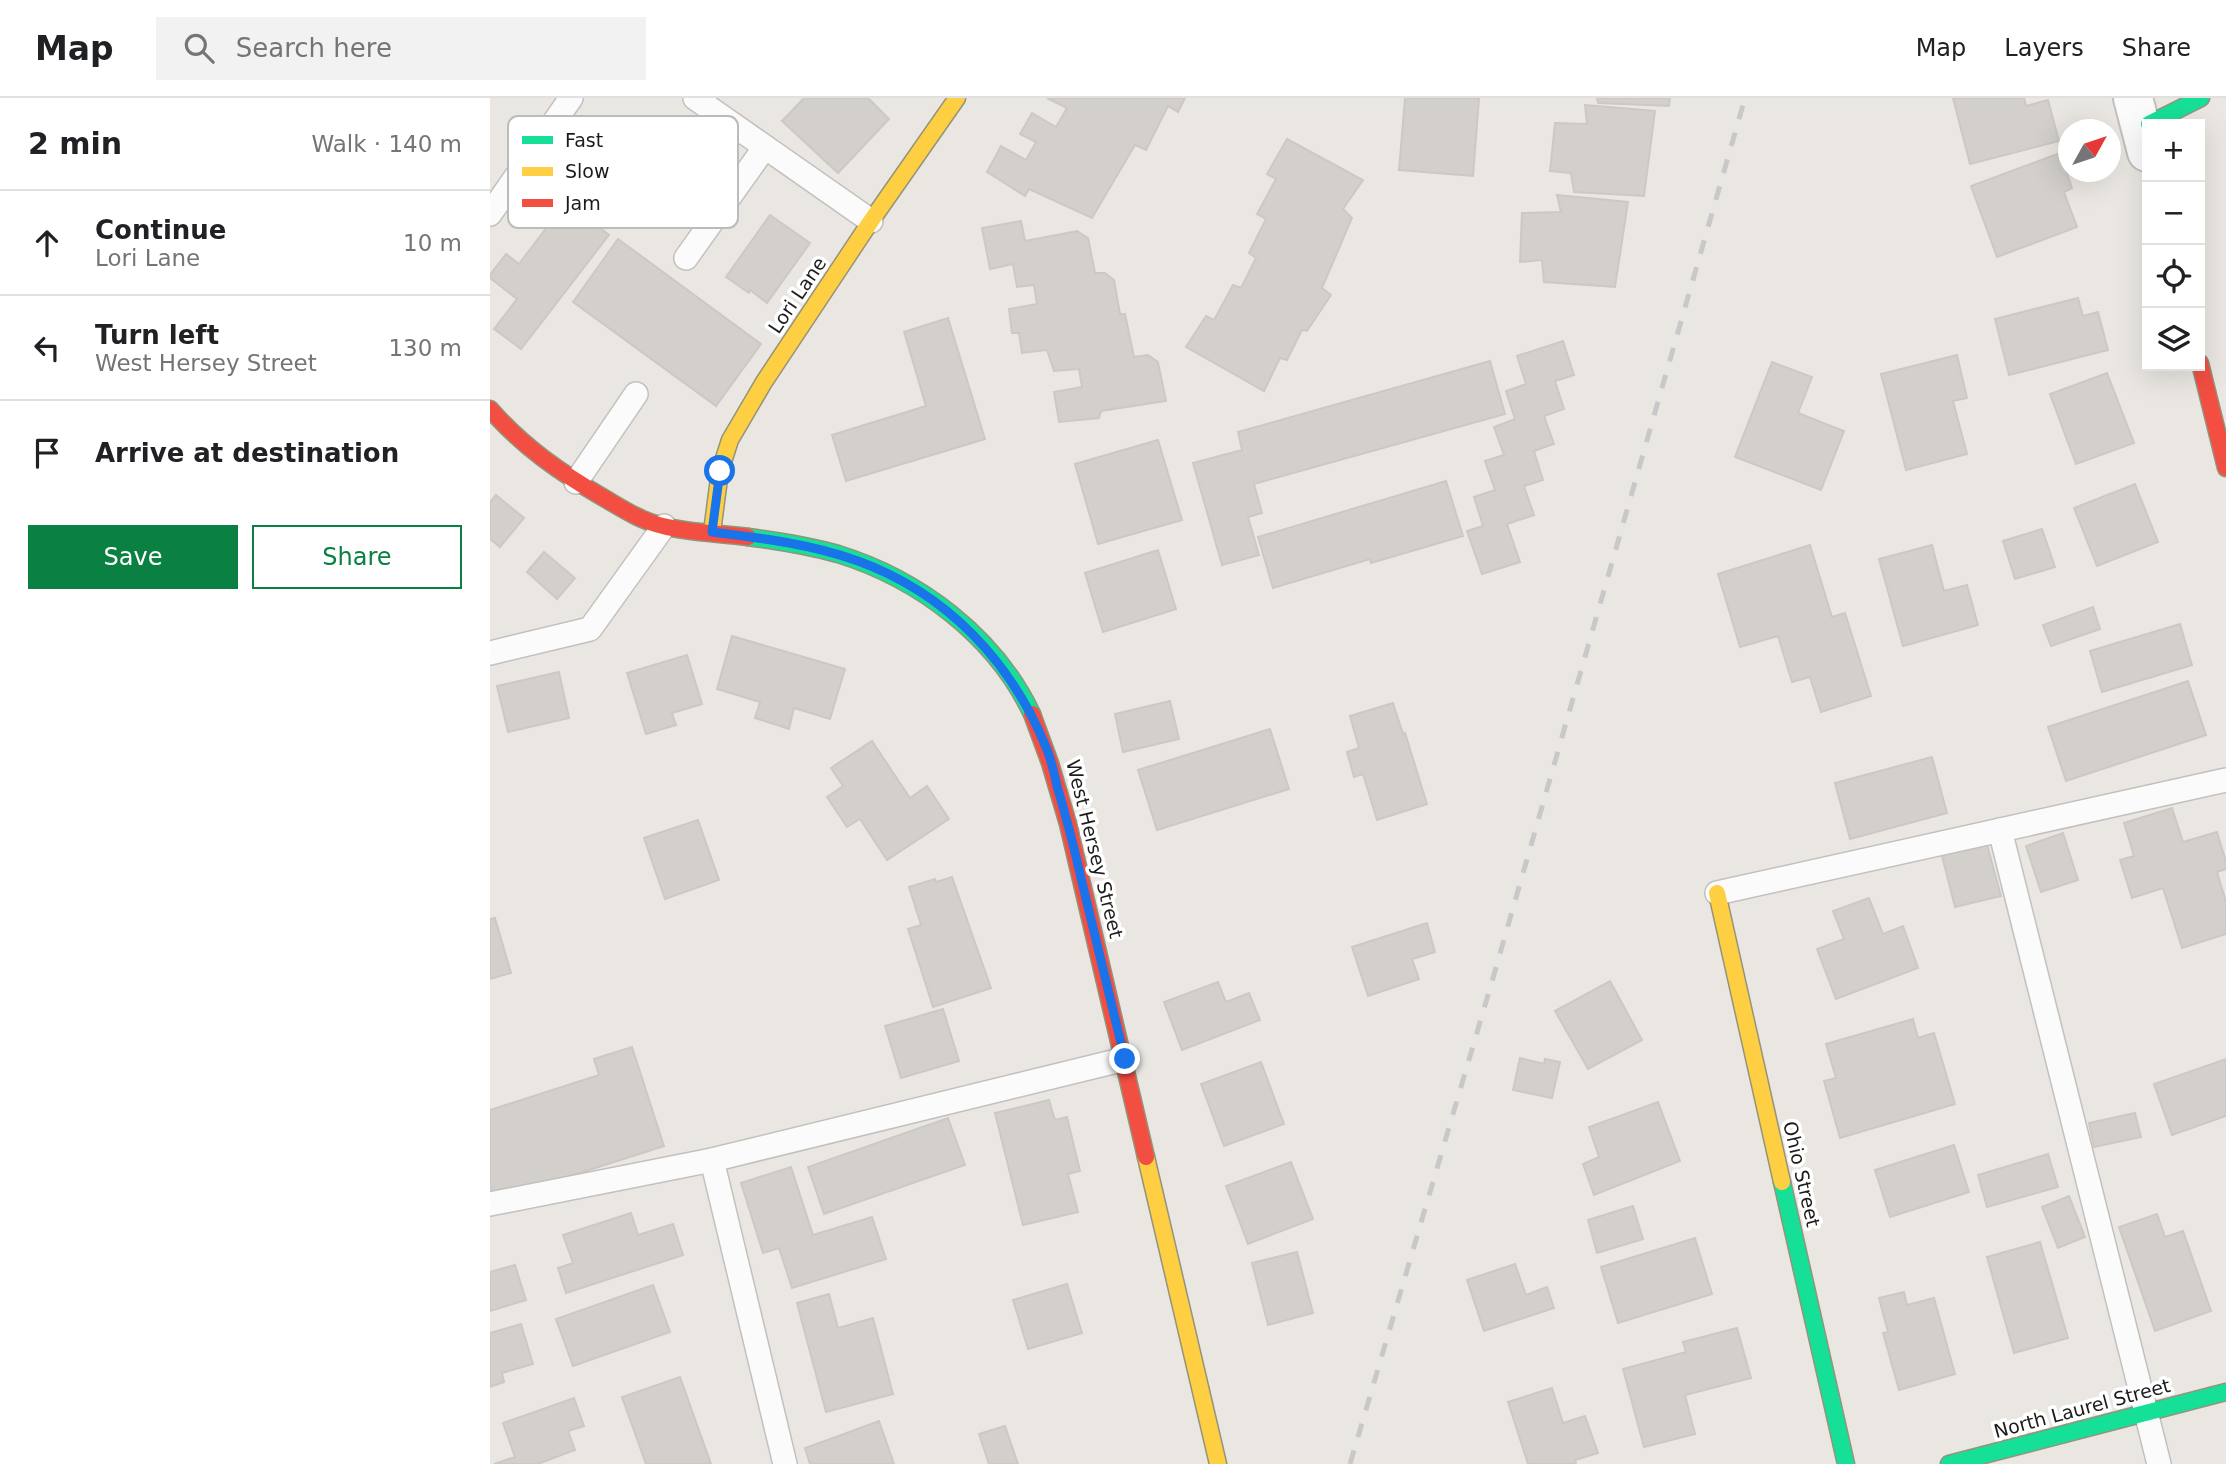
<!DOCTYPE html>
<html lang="en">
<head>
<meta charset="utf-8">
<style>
	body { margin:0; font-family:"DejaVu Sans",sans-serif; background:#f2f2f2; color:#202124 }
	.controls { position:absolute; right:21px; top:21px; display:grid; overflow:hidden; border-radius:0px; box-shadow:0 7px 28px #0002 }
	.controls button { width:63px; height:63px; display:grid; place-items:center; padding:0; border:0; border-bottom:2px solid #e0e0e0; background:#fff; color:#202124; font:35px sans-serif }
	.compass { position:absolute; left:1568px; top:21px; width:63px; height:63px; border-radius:50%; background:#fff; box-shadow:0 7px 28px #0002; rotate:50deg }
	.stop { position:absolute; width:21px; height:21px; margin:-16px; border:5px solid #1a73e8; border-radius:50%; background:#fff }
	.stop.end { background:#1a73e8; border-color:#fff; box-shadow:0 2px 7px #0008 }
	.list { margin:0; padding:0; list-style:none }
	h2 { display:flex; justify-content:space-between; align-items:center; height:91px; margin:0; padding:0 28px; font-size:30px }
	h2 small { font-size:23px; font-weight:400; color:#757577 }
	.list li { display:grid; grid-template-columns:46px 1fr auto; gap:21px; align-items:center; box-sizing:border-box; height:105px; padding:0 28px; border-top:2px solid #e0e0e0 }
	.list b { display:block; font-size:26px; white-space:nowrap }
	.list p { margin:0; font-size:23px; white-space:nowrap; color:#757577 }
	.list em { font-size:23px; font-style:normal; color:#757577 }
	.actions { display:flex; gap:14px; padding:21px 28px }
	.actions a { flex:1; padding:16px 0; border:2px solid #0b8043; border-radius:0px; text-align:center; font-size:24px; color:#0b8043 }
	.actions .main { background:#0b8043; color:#fff }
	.icon { flex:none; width:38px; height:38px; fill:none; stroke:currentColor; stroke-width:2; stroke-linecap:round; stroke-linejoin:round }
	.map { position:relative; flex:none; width:1736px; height:1366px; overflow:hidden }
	header { display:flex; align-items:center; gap:42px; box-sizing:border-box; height:98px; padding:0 35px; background:#fff; border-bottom:2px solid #e0e0e0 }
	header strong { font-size:33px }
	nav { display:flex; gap:38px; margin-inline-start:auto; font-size:24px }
	.search { width:490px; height:63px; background:#f2f2f2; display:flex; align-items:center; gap:18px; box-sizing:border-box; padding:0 24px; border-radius:0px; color:#757577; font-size:26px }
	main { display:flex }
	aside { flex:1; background:#fff }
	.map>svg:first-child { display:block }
	.building { fill:#d3cfcb; stroke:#cdc8c3; stroke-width:2 }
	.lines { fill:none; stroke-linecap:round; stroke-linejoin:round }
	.lane-casing { stroke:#c2c1bf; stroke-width:26 }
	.street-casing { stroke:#c2c1bf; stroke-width:42 }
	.fast-casing { stroke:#94937b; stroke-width:19 }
	.slow-casing { stroke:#94937b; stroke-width:19 }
	.jam-casing { stroke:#94937b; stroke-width:19 }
	.lane { stroke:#fcfbfb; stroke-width:23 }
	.street { stroke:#fcfbfb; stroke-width:38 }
	.fast { stroke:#16e098; stroke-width:16 }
	.slow { stroke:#ffcf43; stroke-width:16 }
	.jam { stroke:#f24e42; stroke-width:16 }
	.rail { stroke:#c9c8c8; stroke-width:5; stroke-dasharray:14 14; stroke-linecap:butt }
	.route { stroke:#1a73e8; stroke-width:9 }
	.labels { text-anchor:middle; stroke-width:7; stroke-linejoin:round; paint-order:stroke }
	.street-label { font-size:19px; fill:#1b1b1b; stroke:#fff }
	.key { fill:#fff; stroke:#bbb; stroke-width:2 }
	.key-label { font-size:19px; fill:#1b1b1b }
</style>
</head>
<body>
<header>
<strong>Map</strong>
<div class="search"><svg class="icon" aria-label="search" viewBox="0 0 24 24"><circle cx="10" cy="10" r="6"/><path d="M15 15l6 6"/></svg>Search here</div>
<nav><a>Map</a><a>Layers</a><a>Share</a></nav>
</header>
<main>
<aside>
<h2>2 min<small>Walk · 140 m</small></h2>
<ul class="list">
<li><svg class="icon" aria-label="ahead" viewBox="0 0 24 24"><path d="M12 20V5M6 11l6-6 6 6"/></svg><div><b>Continue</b><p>Lori Lane</p></div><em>10 m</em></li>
<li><svg class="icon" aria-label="left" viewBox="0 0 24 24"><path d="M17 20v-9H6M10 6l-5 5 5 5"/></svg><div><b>Turn left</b><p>West Hersey Street</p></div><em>130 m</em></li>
<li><svg class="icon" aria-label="arrive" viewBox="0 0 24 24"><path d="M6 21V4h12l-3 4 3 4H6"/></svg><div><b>Arrive at destination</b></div></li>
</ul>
<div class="actions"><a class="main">Save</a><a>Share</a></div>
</aside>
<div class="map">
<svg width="1736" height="1366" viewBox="0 0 1736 1366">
	<rect width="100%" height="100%" fill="#eae7e2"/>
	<!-- building -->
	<g class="building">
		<polygon points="314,0 378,0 399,21 348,75 292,23"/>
		<polygon points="557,0 695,0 688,14 678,8 656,52 645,47 602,120 539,91 535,98 497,74 511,48 536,62 546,44 530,36 542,15 566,29 577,10"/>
		<polygon points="915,0 989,0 983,78 909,72"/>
		<polygon points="1107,0 1180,0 1179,8 1108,5"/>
		<polygon points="1463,0 1534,0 1536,8 1558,2 1569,43 1480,66"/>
		<polygon points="1095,7 1165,13 1154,98 1084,94 1081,75 1060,73 1065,25 1097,26"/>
		<polygon points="797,41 873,82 853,111 862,120 832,190 841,197 817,233 812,232 797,262 790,260 774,293 696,249 716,218 724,222 743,187 751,190 766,160 759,155 776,121 767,116 786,81 777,76"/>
		<polygon points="1570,55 1582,90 1574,94 1587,129 1507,159 1481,88"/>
		<polygon points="1067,97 1138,104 1125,189 1054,184 1052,162 1030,164 1032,115 1071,114"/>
		<polygon points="76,104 119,137 31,251 4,231 27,201 0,180 0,177 16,156 29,166"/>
		<polygon points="280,117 320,145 277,205 260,192 259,195 236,179"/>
		<polygon points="531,123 535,143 587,133 598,140 605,175 615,175 624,182 630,216 635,216 644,259 658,257 668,264 676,303 611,313 609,320 569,324 564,294 592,289 589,271 564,273 557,252 532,255 529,235 522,235 519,211 547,206 544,187 527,189 523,166 500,171 492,130"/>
		<polygon points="128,141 271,246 226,308 83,204"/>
		<polygon points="1588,200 1593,218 1608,214 1618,252 1519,277 1505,221"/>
		<polygon points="458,220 495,341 356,383 342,337 436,308 414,234"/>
		<polygon points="1073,243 1084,277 1065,283 1074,311 1054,318 1064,346 1044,353 1053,382 1034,388 1044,417 1017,426 1030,464 992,476 977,433 993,428 984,399 1005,392 995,363 1014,357 1004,329 1025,321 1016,293 1036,286 1027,258"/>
		<polygon points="1467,257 1477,300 1463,303 1477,356 1416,372 1391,276"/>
		<polygon points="1000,263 1015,316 764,386 772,415 758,419 769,457 732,467 703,365 752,352 748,334"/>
		<polygon points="1282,264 1322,279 1308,315 1354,333 1331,392 1245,359"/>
		<polygon points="1617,275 1644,345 1586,366 1560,296"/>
		<polygon points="668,342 692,422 608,446 585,366"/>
		<polygon points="956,383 973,438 881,465 880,461 783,490 768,439"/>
		<polygon points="1645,386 1668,444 1607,468 1584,410"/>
		<polygon points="6,397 34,420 10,449 0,441 0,404"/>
		<polygon points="1552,431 1565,469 1525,481 1513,443"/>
		<polygon points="1320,447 1342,519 1355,515 1381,598 1331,614 1320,579 1302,584 1288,538 1250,549 1228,476"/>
		<polygon points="1442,447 1454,493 1477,487 1488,527 1413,548 1389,461"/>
		<polygon points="668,452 686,511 613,534 595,475"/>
		<polygon points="54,454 85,480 67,501 37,474"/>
		<polygon points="1603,509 1610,531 1561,548 1553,527"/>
		<polygon points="1690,526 1702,567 1612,594 1600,553"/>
		<polygon points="242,538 355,571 340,621 304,610 299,631 265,620 270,604 227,591"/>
		<polygon points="197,557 212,606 182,615 186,627 156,636 137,575"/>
		<polygon points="69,574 79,620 18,634 7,588"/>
		<polygon points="1698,583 1716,637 1576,683 1558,629"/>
		<polygon points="680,603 689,641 633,654 625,616"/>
		<polygon points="903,605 913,636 915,635 937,706 887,722 873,676 864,679 857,654 869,650 860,618"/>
		<polygon points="780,631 799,691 667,732 648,672"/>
		<polygon points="382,643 420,700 437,688 459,721 397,762 370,721 357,729 337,699 353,688 341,670"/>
		<polygon points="1442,659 1457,715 1360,741 1345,685"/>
		<polygon points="1682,710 1693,744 1727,734 1736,764 1736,771 1727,774 1736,804 1736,836 1692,850 1673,790 1642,800 1630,762 1644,758 1634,725"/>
		<polygon points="208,722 229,782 175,801 154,740"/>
		<polygon points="1573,735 1588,782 1551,794 1536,748"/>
		<polygon points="1496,743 1511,798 1465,809 1451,754"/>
		<polygon points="462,779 501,890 443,909 418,831 431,827 419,789 445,781 446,784"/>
		<polygon points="1379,800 1393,836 1413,828 1428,870 1346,901 1327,851 1354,841 1343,813"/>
		<polygon points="5,820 21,875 0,881 0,821"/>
		<polygon points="937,825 945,854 922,861 929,881 878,898 862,849"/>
		<polygon points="1120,883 1152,942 1098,971 1065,913"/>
		<polygon points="728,884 736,904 759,895 770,922 692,952 674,904"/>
		<polygon points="453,911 469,963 411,980 395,928"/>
		<polygon points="1423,921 1428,940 1444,935 1465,1006 1350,1040 1334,983 1346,980 1336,946"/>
		<polygon points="142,949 174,1048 5,1102 0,1087 0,1012 109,977 104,961"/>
		<polygon points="1030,960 1054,966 1055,961 1070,964 1062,1000 1023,992"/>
		<polygon points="1736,961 1736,1018 1682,1037 1664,986"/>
		<polygon points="771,964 794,1026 734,1048 711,986"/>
		<polygon points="559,1002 565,1022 577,1019 590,1073 578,1076 588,1114 533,1127 505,1015"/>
		<polygon points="1168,1004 1190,1063 1104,1097 1093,1066 1109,1059 1099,1029"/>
		<polygon points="1645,1015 1651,1039 1604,1049 1599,1025"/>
		<polygon points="458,1020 475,1067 334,1116 318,1069"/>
		<polygon points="1464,1047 1479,1094 1400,1119 1385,1072"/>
		<polygon points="1558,1056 1568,1089 1497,1109 1488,1077"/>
		<polygon points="801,1064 823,1121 758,1146 736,1088"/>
		<polygon points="301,1069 323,1137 382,1119 396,1161 302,1190 289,1150 273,1155 251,1085"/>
		<polygon points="1579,1098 1595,1139 1568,1150 1552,1109"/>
		<polygon points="1143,1108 1153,1141 1107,1155 1098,1122"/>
		<polygon points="141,1115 148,1137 183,1126 193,1157 76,1195 68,1170 83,1165 73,1137"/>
		<polygon points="1667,1116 1675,1139 1693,1133 1721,1213 1665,1233 1629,1129"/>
		<polygon points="1205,1140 1222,1196 1128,1225 1111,1169"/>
		<polygon points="1550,1144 1578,1240 1524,1255 1497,1159"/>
		<polygon points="807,1154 823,1215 778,1227 762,1165"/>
		<polygon points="1025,1166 1036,1197 1057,1189 1064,1210 994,1233 977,1182"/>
		<polygon points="25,1167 36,1202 0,1213 0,1174"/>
		<polygon points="577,1186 592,1235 538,1251 523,1202"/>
		<polygon points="163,1187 180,1234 83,1268 66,1221"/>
		<polygon points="1414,1194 1417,1207 1444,1200 1465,1276 1409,1292 1393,1235 1398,1234 1389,1200"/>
		<polygon points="339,1196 348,1230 383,1220 403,1296 336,1314 307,1205"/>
		<polygon points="31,1226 43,1266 12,1275 14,1284 0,1289 0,1235"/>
		<polygon points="1247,1230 1261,1280 1195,1297 1205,1336 1154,1349 1133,1271 1196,1254 1193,1244"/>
		<polygon points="190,1279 221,1366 156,1366 132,1299"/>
		<polygon points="1062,1290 1073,1325 1095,1318 1108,1355 1085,1362 1086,1366 1038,1366 1018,1304"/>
		<polygon points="84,1300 94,1328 78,1333 85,1352 48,1366 4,1366 25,1359 13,1325"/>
		<polygon points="389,1323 404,1366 320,1366 315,1350"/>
		<polygon points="515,1328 528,1366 499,1366 489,1336"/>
	</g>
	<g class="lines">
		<!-- lane casing -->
		<g class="lane-casing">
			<g id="lane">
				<polyline points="205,0 381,123"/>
				<polyline points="0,116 81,0"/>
				<polyline points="196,160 275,49"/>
				<polyline points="86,384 146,296"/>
				<polyline points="0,555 100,531 174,428"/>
				<polyline points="1510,732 1669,1366"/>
				<polyline points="1227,795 1736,682"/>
				<polyline points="222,1062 295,1366"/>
				<polyline points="0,1106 222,1062 635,961"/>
			</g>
		</g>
		<!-- street casing -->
		<g class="street-casing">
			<polyline id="street" points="1643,0 1657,54"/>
		</g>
		<!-- fast casing -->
		<g class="fast-casing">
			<g id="fast">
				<polyline points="1659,26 1711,0"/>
				<path d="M 258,439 C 288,443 319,448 348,456 C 429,481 505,538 542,616"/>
				<polyline points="1292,1084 1356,1366"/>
				<polyline points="1459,1366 1736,1294"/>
			</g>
		</g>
		<!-- slow casing -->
		<g class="slow-casing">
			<g id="slow">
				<polyline points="222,434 230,373 240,342 274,284 381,123 467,0"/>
				<polyline points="1227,795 1292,1084"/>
				<polyline points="656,1059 728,1366"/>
			</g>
		</g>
		<!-- jam casing -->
		<g class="jam-casing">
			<g id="jam">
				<polyline points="1710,265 1736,370"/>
				<path d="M 0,311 C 33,349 71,375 114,400 C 133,411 151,423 173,428 C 200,435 230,435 258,439"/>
				<polyline points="542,616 560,665 578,726 656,1059"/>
			</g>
		</g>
		<!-- lane -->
		<use href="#lane" class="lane"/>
		<!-- street -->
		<use href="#street" class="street"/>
		<!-- fast -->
		<use href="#fast" class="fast"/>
		<!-- slow -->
		<use href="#slow" class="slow"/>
		<!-- jam -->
		<use href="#jam" class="jam"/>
		<!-- rail -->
		<polyline class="rail" points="860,1366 1003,880 1255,0"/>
	</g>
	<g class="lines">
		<!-- route -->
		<path class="route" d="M 230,373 L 222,434 C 271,440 321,446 368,463 C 456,495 520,562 555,647 C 561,660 564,674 567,688 C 576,718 584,749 591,780 C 606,841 620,901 635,961"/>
	</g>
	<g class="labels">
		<!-- street labels -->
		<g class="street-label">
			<text transform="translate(307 197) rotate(-56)" y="7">Lori Lane</text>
			<text transform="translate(605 751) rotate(76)" y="7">West Hersey Street</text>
			<text transform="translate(1312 1076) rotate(77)" y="7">Ohio Street</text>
			<text transform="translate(1592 1310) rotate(-15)" y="7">North Laurel Street</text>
		</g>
	</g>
	<!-- legend -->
	<rect x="18" y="18" width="230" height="112" rx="10" class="key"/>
	<rect x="32" y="38" width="31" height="8" fill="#16e098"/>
	<rect x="32" y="69" width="31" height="9" fill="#ffcf43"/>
	<rect x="32" y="101" width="31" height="8" fill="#f24e42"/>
	<g class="key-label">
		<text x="75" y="49">Fast</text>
		<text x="75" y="80">Slow</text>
		<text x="75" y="112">Jam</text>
	</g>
</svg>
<div class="controls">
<button>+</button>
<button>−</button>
<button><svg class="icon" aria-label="locate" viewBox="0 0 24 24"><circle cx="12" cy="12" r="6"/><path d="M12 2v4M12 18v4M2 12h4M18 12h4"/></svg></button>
<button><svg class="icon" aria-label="layers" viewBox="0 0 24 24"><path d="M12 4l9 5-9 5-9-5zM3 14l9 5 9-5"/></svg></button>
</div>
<svg class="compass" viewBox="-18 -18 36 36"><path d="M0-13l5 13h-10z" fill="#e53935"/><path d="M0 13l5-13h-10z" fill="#757577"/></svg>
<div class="stop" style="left:230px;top:373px"></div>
<div class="stop end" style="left:635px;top:961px"></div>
</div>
</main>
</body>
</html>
